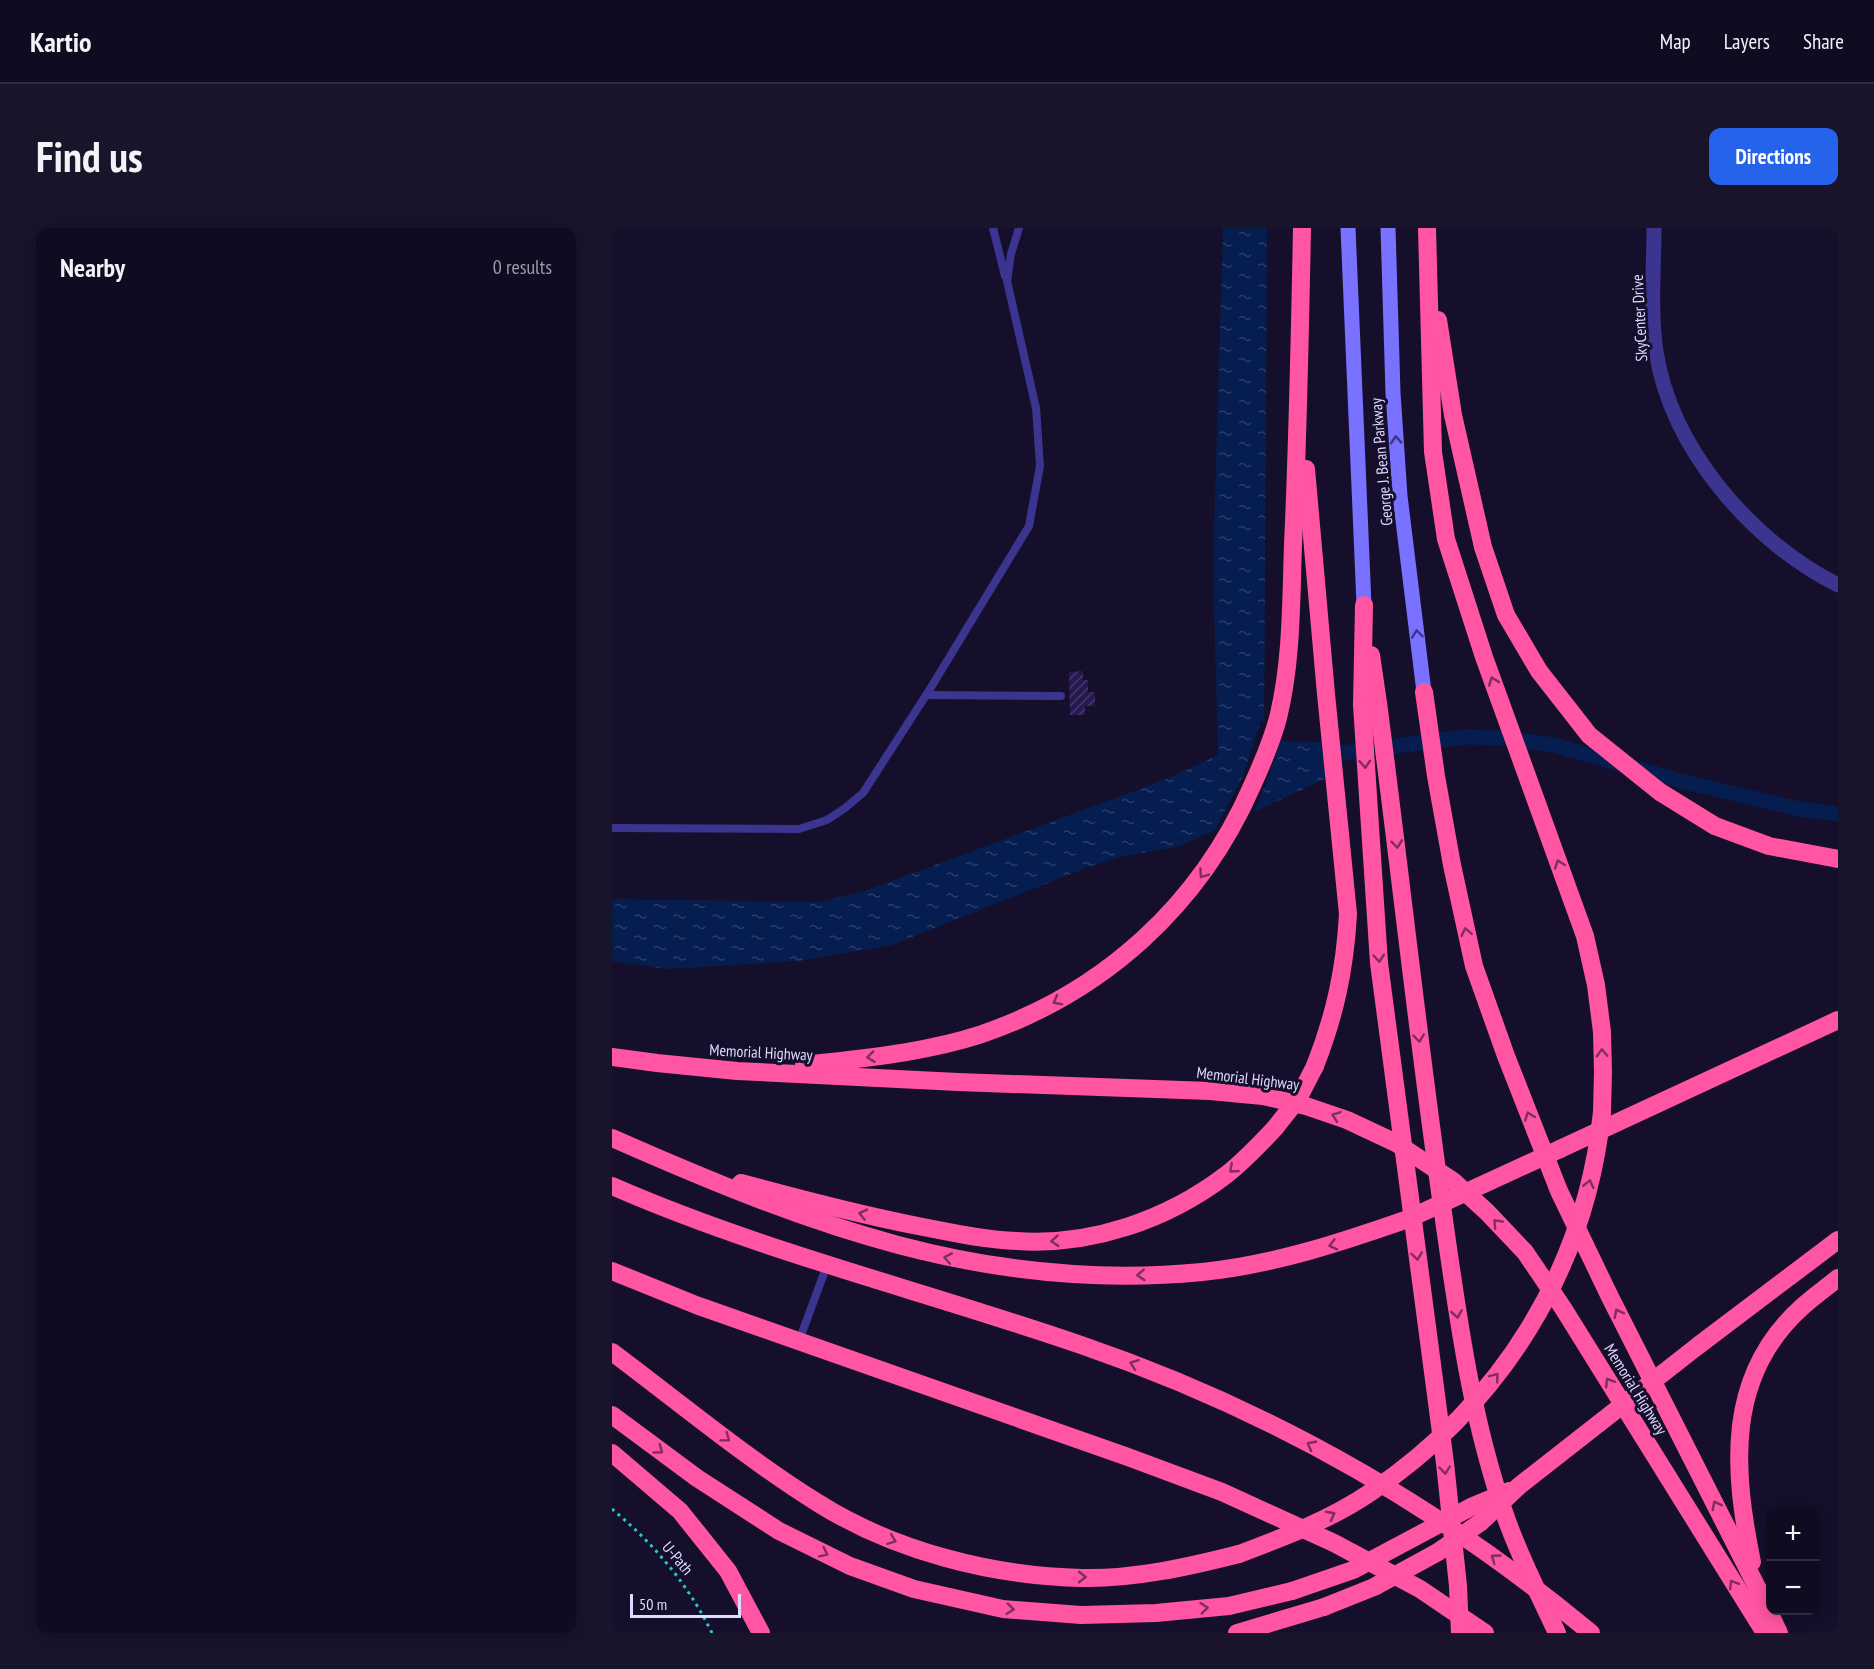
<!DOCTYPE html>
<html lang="en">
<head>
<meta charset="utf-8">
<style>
	body { margin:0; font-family:"PT Sans Narrow",sans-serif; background:#19142a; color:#f1f3f6 }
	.controls { position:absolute; right:18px; bottom:18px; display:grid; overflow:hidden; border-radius:12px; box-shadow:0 3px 15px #0003 }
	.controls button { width:54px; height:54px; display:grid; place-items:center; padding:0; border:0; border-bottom:2px solid #302b3f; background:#100b21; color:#f1f3f6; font:30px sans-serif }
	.scale { position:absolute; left:18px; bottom:15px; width:111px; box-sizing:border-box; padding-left:6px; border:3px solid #dfdaff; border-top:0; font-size:16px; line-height:21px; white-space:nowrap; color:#dfdaff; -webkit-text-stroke:4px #150f2c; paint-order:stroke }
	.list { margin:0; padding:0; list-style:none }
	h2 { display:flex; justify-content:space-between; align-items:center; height:78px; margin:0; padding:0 24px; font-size:26px }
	h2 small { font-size:20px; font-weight:400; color:#9c9ba5 }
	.map { position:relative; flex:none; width:1226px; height:1405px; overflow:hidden; border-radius:12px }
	header { display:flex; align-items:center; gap:36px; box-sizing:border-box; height:84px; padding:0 30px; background:#100b21; border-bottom:2px solid #302b3f }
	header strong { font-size:28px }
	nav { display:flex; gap:33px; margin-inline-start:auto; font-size:21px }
	.intro { display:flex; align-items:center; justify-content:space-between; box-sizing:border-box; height:144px; padding:0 36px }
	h1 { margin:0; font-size:42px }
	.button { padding:15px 27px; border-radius:12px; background:#2563eb; color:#fff; font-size:21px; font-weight:700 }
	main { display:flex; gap:36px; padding:0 36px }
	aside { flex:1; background:#100b21; border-radius:12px; box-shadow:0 3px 15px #0003 }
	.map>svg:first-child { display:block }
	.water { fill:url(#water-ripples) }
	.pier { fill:#150f2c }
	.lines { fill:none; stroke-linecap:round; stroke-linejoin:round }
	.canal { stroke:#051e4f; stroke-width:15 }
	.building { fill:url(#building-hatch) }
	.path { stroke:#24c9c4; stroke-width:3; stroke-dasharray:3 4.5; stroke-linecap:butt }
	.lane { stroke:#3b3590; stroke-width:8 }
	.street { stroke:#3b3590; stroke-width:15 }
	.secondary { stroke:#7971ff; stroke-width:15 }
	.highway { stroke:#ff55a2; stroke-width:18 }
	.highway-bridge { stroke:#ff55a2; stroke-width:18 }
	.oneway { stroke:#3d3680 }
	.oneway2 { stroke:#7e2e61 }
	.labels { text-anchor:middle; stroke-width:6; stroke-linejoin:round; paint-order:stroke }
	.street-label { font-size:16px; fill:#dfdaff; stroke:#150f2c }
</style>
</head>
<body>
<header>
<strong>Kartio</strong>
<nav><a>Map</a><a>Layers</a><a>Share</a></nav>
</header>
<div class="intro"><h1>Find us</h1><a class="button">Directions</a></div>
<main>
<aside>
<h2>Nearby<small>0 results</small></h2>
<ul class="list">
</ul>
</aside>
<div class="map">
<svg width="1226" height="1405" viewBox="0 0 1226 1405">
	<defs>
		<pattern id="water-ripples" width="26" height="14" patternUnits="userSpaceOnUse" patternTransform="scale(1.5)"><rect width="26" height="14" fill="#051e4f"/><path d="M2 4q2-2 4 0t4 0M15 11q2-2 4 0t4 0" fill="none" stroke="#293e69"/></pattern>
		<pattern id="building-hatch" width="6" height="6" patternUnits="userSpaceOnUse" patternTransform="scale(1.5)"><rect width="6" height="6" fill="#25194f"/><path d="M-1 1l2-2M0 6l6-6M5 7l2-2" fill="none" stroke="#443a69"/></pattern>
	</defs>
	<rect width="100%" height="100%" fill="#150f2c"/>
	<!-- water -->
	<polygon class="water" points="611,0 655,0 652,512 722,515 713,551 568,618 508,629 476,639 280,717 188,733 54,741 0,733 0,671 204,674 250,664 552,552 606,527 601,340"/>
	<!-- pier -->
	<polygon class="pier" points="649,493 655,493 655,510 669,510 654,556 639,589 619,598 604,600 630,550"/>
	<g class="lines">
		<!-- canal -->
		<polyline class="canal" points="708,528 852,509 891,510 942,517 1065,552 1187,581 1226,586"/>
	</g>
	<!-- building -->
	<polygon class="building" points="471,443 471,452 476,452 476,464 483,464 483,478 473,478 473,487 458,487 457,444"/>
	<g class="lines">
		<!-- path -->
		<path class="path" d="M 0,1281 C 42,1316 76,1356 100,1405"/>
		<!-- lane -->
		<g class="lane">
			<polyline points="381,0 393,48"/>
			<polyline points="314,467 449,468"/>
			<polyline points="0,600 187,601 215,592 233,580 251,565 318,461 417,298 428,238 424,180 395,53 399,26 407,0"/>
			<polyline points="187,1113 215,1037"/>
		</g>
		<!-- street -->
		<path class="street" d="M 1042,0 C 1042,40 1038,83 1044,123 C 1059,221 1140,314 1226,357"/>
		<!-- secondary -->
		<g class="secondary">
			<polyline points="736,0 752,377"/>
			<polyline points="776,0 781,165 788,268 812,464"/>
		</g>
		<!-- highway -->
		<g class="highway">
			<polyline points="815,0 821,224 834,311 872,429 973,708 984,757 990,804 991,844 990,884"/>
			<polyline points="826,92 841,187 871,319 894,387 927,443 977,507 1048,564 1103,598 1157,618 1226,631"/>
			<path d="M 694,241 L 714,466 L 736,686 C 733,741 723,787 703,838"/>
			<polyline points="759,427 766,475"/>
			<polyline points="812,464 824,548 840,637 862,738 894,828 947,963 998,1069 1149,1367 1167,1405"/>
			<polyline points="750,477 752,377"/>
			<polyline points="0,829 45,835 125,843 346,854 598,863 651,868 694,878 735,892 784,915 841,953 875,984 913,1024 951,1080 1153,1405"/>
			<path d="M 192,837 C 252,830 312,825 370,806 C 492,764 588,677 640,558 C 650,536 660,513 666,490 C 680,433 679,373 681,316 C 686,210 688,105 690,0"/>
			<path d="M 0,910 C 195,996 373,1065 590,1044 C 661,1037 730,1014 796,991"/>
			<polyline points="948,921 1226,792"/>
			<path d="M 129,955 C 189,971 249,987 311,999 C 342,1005 373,1012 405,1013 C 479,1018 555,992 614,947 C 632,933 647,917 663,900"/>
			<path d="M 0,958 C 151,1024 313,1063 469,1117 C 656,1181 828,1279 979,1405"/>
			<polyline points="0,1043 84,1077 516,1229 610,1264 722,1315 808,1361 873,1405"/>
			<polyline points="1087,1117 1226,1012"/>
			<path d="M 0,1124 C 68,1175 134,1230 206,1275 C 282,1323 380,1348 470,1350 C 522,1351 576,1339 627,1326"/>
			<polyline points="0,1187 85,1250 167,1303 238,1338 302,1361 391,1381 469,1387 544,1385 617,1378 680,1363"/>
			<polyline points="0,1225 68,1283 116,1343 149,1405"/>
			<path d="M 1140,1334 C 1121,1242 1113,1148 1190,1079 C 1202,1068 1214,1060 1226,1050"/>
			<polyline points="625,1405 712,1379"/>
		</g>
		<!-- highway-bridge -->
		<g class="highway-bridge">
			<path d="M 766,475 C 788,642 806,811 830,978 C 845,1082 858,1187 893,1287 C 907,1328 927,1366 945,1405"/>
			<polyline points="750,477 767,735 833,1235 846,1358 848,1405"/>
			<polyline points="663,900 686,871 703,838"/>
			<polyline points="796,991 948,921"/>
			<path d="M 627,1326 C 672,1309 718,1292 759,1264 C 889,1176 974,1041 990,884"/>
			<polyline points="680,1363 741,1342 861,1278 897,1263"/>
			<polyline points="712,1379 762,1359 826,1324 869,1294 907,1258 1087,1117"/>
		</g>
	</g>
	<!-- one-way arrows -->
	<defs><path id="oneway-chevron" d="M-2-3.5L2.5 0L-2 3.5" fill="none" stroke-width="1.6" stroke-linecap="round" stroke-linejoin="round" transform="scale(1.5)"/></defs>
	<g class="oneway">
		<use href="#oneway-chevron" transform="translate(784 212) rotate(-94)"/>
		<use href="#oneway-chevron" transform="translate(805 406) rotate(-97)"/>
	</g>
	<g class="oneway2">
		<use href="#oneway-chevron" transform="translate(881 453) rotate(-110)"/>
		<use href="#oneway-chevron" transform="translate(753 536) rotate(87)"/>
		<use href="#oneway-chevron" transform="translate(785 616) rotate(83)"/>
		<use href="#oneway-chevron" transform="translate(947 636) rotate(-110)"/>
		<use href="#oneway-chevron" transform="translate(591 646) rotate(125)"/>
		<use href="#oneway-chevron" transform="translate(854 704) rotate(-102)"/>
		<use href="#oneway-chevron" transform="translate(767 730) rotate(85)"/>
		<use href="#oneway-chevron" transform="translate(445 773) rotate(152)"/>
		<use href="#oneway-chevron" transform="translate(807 810) rotate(83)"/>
		<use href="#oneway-chevron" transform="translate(990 825) rotate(-92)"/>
		<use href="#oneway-chevron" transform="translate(259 829) rotate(173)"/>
		<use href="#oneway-chevron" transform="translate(724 888) rotate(-160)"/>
		<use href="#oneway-chevron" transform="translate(917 888) rotate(-111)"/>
		<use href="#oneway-chevron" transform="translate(621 941) rotate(139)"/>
		<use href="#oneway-chevron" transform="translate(977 956) rotate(-77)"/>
		<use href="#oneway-chevron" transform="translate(251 986) rotate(-167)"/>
		<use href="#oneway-chevron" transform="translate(885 995) rotate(-133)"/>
		<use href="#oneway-chevron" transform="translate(443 1013) rotate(176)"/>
		<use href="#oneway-chevron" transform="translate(721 1017) rotate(165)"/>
		<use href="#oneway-chevron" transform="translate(805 1028) rotate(82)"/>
		<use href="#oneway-chevron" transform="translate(336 1030) rotate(-169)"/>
		<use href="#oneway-chevron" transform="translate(529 1047) rotate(177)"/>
		<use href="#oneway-chevron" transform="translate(1006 1085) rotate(-117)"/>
		<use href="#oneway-chevron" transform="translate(845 1086) rotate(81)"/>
		<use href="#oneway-chevron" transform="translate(522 1136) rotate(-160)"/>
		<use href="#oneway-chevron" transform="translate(883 1149) rotate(-52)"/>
		<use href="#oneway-chevron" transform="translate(997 1154) rotate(-122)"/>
		<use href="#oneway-chevron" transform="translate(114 1210) rotate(37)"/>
		<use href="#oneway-chevron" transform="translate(699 1217) rotate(-152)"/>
		<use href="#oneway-chevron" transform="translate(47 1222) rotate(36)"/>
		<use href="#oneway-chevron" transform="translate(833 1242) rotate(84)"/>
		<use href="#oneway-chevron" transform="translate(1104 1277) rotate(-117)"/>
		<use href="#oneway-chevron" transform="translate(719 1287) rotate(-28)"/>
		<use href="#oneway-chevron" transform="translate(280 1312) rotate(21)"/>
		<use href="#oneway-chevron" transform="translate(212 1325) rotate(26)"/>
		<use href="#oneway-chevron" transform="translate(883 1330) rotate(-144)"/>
		<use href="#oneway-chevron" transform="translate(470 1349)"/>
		<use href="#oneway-chevron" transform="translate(1121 1356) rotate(-122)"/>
		<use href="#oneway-chevron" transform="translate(592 1380) rotate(-6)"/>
		<use href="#oneway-chevron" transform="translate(398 1381) rotate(6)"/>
	</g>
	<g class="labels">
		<!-- street labels -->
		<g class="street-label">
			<text transform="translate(1027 90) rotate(-93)" y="6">SkyCenter Drive</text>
			<text transform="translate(769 234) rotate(-95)" y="6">George J. Bean Parkway</text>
			<text transform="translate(149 824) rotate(3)" y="6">Memorial Highway</text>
			<text transform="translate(636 850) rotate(7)" y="6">Memorial Highway</text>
			<text transform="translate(1024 1161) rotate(58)" y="6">Memorial Highway</text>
			<text transform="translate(66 1330) rotate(50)" y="6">U-Path</text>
		</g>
	</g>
</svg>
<div class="controls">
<button>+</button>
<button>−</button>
</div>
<div class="scale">50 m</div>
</div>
</main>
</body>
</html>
